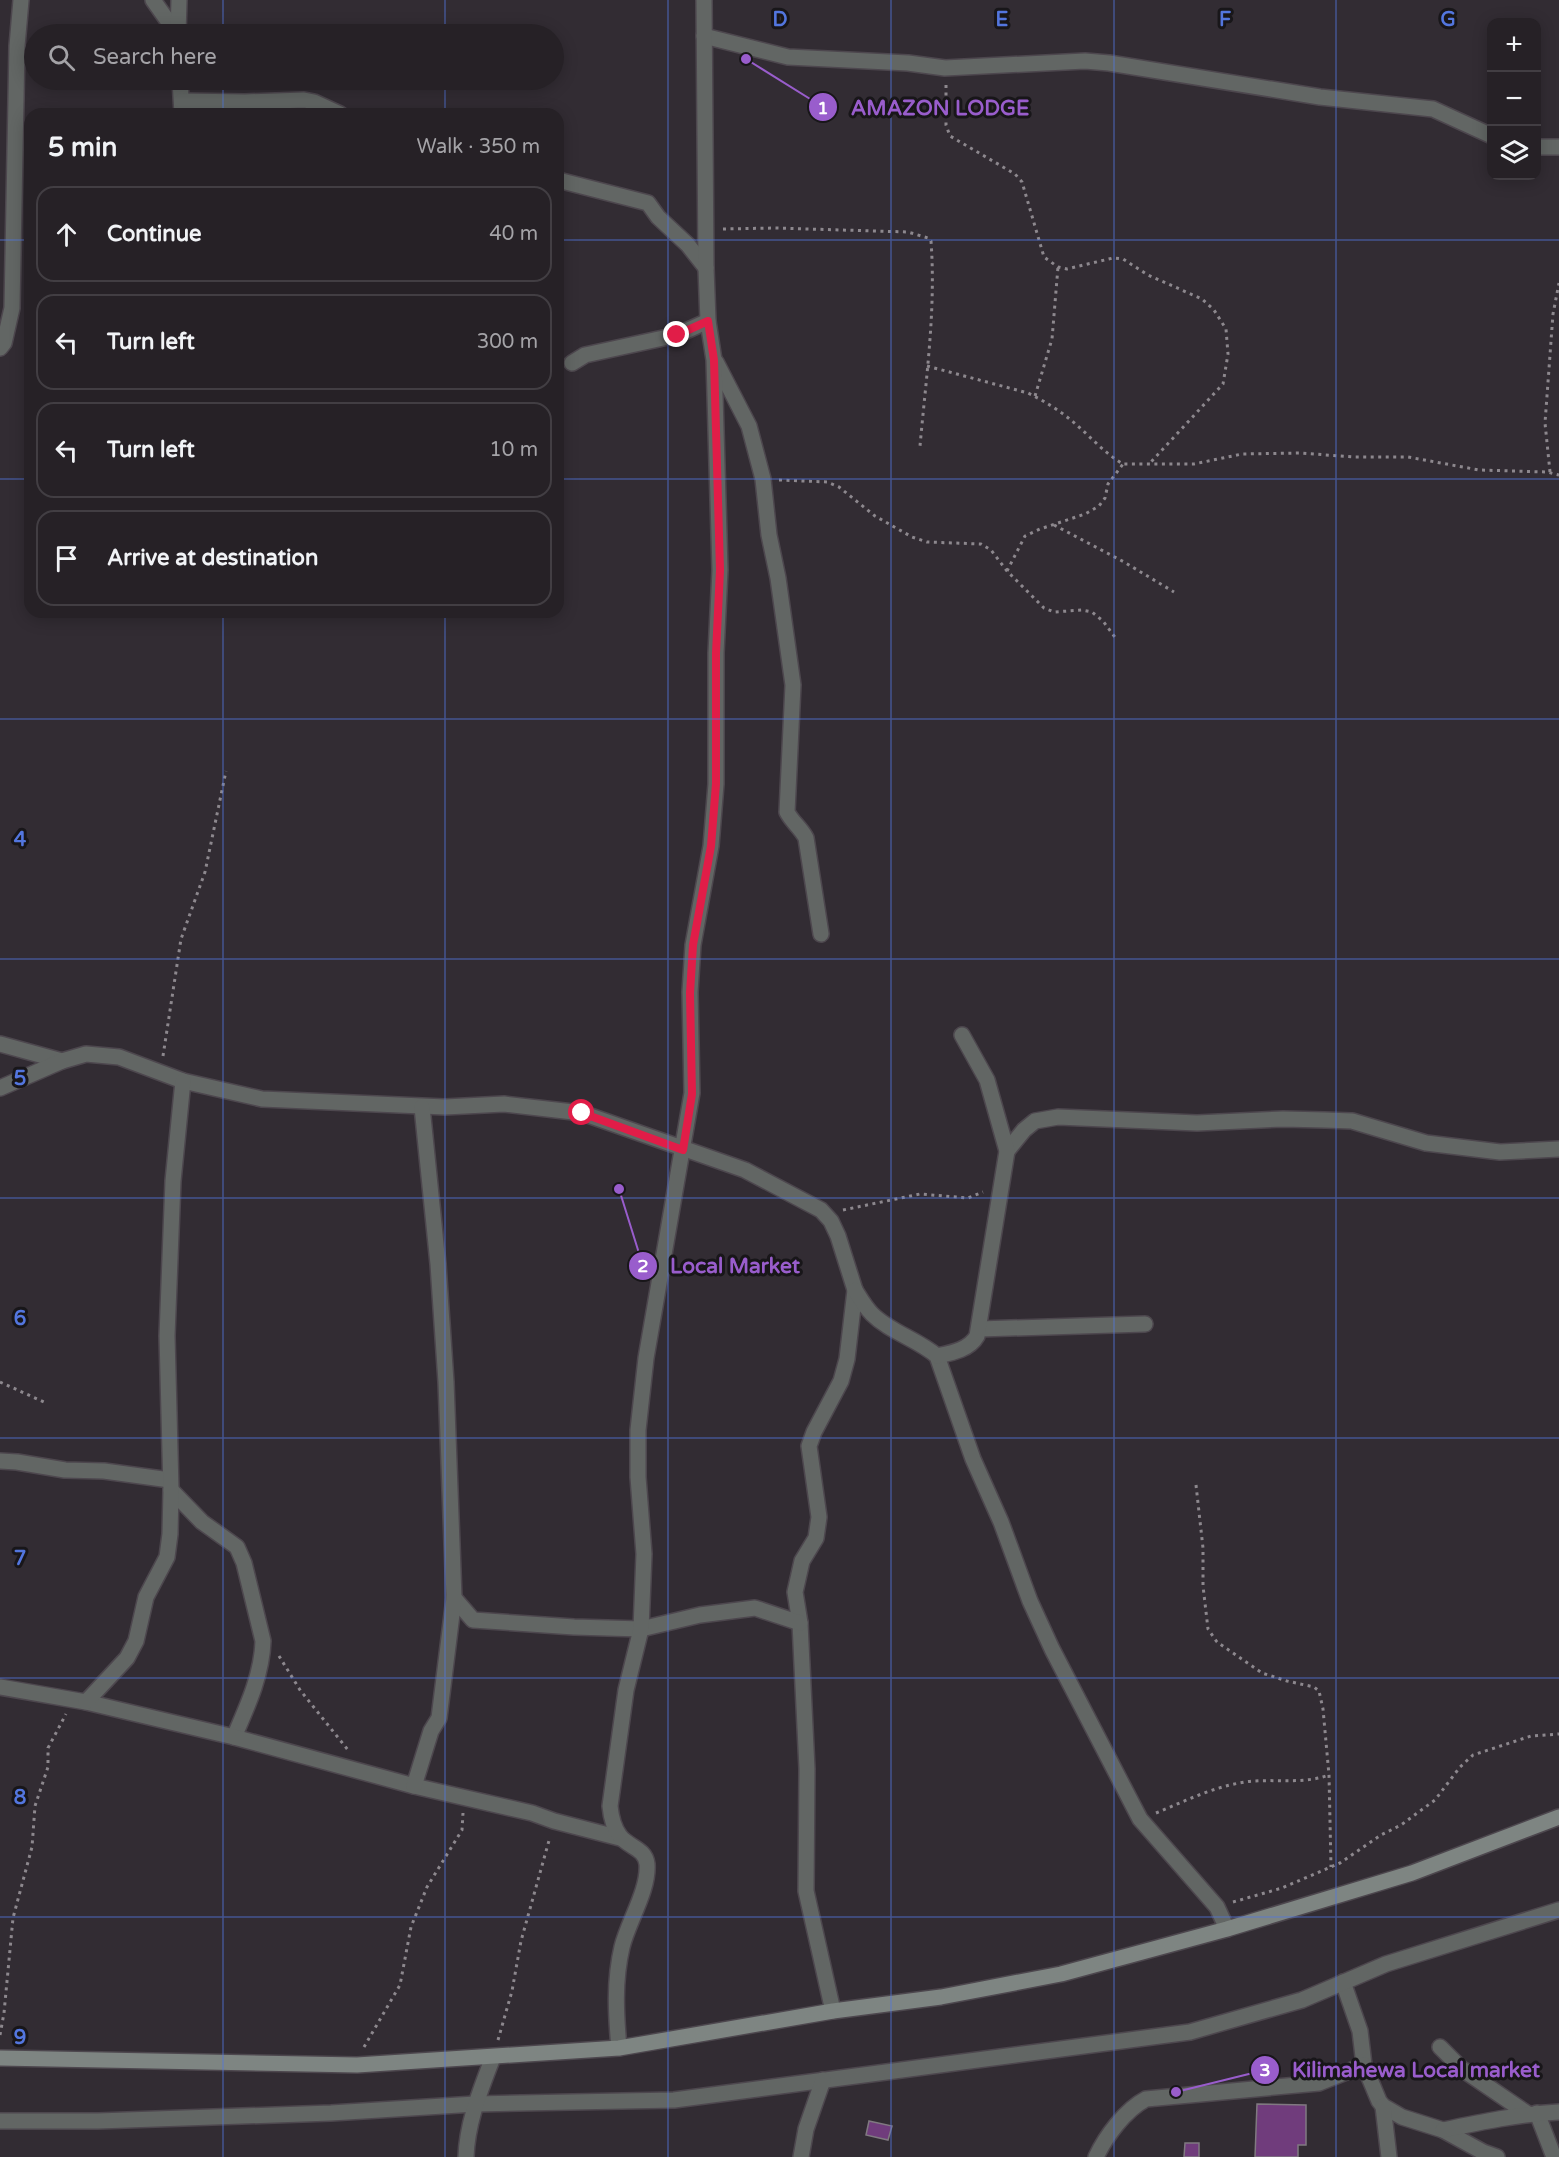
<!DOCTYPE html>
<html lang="en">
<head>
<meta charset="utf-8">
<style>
	body { margin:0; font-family:"Varela Round",sans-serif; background:#2e292e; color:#f1f3f6 }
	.controls { position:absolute; right:18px; top:18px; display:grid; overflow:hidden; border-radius:12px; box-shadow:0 3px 15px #0003 }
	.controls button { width:54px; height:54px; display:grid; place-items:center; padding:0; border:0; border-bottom:2px solid #423e43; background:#262126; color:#f1f3f6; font:30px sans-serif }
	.stop { position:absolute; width:18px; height:18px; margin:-14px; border:4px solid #e11d48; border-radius:50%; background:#fff }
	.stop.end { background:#e11d48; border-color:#fff; box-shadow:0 2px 6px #0008 }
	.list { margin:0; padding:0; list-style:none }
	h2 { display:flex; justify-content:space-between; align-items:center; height:78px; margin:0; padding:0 24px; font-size:26px }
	h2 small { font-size:20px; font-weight:400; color:#a4a3a7 }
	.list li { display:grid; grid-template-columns:39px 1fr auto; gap:18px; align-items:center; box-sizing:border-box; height:96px; margin:0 12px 12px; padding:0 12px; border:2px solid #423e43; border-radius:18px }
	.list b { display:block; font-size:22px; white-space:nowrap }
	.list em { font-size:20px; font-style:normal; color:#a4a3a7 }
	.icon { flex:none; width:33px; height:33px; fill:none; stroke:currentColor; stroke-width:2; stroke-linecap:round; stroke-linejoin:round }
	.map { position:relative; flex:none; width:1559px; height:2157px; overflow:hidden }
	.search { position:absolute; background:#262126; box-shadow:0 3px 15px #0003; left:24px; top:24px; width:540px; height:66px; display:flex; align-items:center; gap:15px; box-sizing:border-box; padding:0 21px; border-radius:33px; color:#a4a3a7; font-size:22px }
	.panel { position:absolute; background:#262126; box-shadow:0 3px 15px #0003; left:24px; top:108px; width:540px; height:510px; border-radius:18px }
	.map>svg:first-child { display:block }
	.building { fill:#703c7c; stroke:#807981; stroke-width:1.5 }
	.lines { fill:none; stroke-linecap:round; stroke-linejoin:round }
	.street-casing { stroke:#4d474e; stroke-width:18 }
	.secondary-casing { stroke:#4d474e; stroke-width:18 }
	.path { stroke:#8d888e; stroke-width:3; stroke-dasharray:3 4.5; stroke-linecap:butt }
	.street { stroke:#626664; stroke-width:15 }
	.secondary { stroke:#7e8582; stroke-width:15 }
	.route { stroke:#e11d48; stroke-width:8 }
	.grid { fill:none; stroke:#5376df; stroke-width:1.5; stroke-opacity:0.55 }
	.grid-label { font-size:20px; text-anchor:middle; font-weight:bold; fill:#5376df; stroke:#181619; stroke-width:6; stroke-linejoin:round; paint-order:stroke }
	.leader { fill:none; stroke:#995dcc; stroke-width:2 }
	.callout-dot { fill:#995dcc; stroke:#181619; stroke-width:2 }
	.mark-label { font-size:18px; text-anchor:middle; font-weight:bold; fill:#fff }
	.callout-label { font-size:21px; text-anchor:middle; font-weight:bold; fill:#995dcc; stroke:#181619; stroke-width:6; stroke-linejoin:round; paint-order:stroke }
</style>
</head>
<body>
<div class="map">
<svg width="1559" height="2157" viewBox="0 0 1559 2157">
	<rect width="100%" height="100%" fill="#322c33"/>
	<!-- building -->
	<g class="building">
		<polygon points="1257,2104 1306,2105 1306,2145 1298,2145 1298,2157 1255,2157"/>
		<polygon points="869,2121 892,2126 888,2140 866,2135"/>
		<polygon points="1185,2143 1199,2143 1199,2157 1184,2157"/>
	</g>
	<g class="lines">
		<!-- street casing -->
		<g class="street-casing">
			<g id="street">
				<polyline points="153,0 177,34"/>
				<polyline points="178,34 179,0"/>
				<polyline points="704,36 788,57 908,63 945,68 1085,61 1109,63 1320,97 1433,109 1492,136"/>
				<polyline points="180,80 182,114"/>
				<polyline points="182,101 245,102 304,100 314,102 340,114"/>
				<polyline points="1536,147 1559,147"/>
				<polyline points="558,180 648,203 658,217 688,245 706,268"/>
				<polyline points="0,348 4,343 12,308 17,46 21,0"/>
				<path d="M 716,362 L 749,426 L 763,479 L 769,535 L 778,578 L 793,685 L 787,812 C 792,822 801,828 806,838 L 821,934"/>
				<polyline points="572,363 585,355 677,335 708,321"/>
				<polyline points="0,1044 62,1061"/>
				<polyline points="0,1088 62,1061 86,1054 119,1057 183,1081 262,1099 445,1107 504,1104 582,1113 745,1170 821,1210 831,1221 838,1236 855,1290 847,1359 841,1381 814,1432 809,1446 819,1517 816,1538 802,1561 795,1592 800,1623 807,1769 806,1891 833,2011"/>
				<polyline points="1007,1151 1024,1130 1035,1121 1058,1117 1197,1123 1283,1119 1325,1120 1352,1121 1426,1143 1500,1152 1559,1149"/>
				<path d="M 855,1290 C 860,1298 865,1307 872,1314 C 890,1332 917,1339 937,1356 L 973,1459 L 1001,1522 L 1030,1601 L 1052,1649 L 1140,1819 L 1217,1907 L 1227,1929"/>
				<polyline points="979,1329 1145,1324"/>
				<path d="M 937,1356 C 951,1353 969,1350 977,1336 L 1007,1151 L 987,1080 L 962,1035"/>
				<polyline points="0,1461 17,1462 65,1470 104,1471 170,1480"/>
				<path d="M 171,1490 L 202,1522 L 237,1547 L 244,1563 L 263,1641 C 262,1675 247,1707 234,1737"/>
				<polyline points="454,1598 473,1620 574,1627 641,1629 700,1615 755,1608 800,1623"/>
				<polyline points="0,1687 86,1702 234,1737 414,1786 532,1813 554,1821 620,1838"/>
				<polyline points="86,1702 127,1658 136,1641 146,1597 167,1557 170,1534 171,1490 167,1336 173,1181 183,1081"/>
				<polyline points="414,1786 431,1731 439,1718 454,1598 446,1382 438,1264 422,1107"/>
				<polyline points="1343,1982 1360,2031 1364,2065 1379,2101 1383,2106 1402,2117 1443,2130 1483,2152 1497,2157"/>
				<polyline points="1440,2047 1462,2069 1528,2114"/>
				<path d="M 619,2048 C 616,2014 614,1981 622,1947 C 628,1922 649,1890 647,1864 C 645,1848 628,1847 620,1836 C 613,1827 611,1817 610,1806 L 626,1690 L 641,1629 L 644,1554 L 638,1477 L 638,1430 L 646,1358 L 692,1093 L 690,992 L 693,945 L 711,846 L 716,784 L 716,653 L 720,570 L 714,360 L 708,321 L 706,268 L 704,0"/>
				<polyline points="1383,2106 1389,2157"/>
				<polyline points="1537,2113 1554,2157"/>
				<polyline points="0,2121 98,2121 331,2113 475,2104 674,2100 1190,2032 1302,2000 1386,1964 1559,1910"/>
				<path d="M 1443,2130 C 1481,2122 1519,2114 1559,2112"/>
				<path d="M 466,2157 C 467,2122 481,2089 493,2057"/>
				<polyline points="801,2157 806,2129 823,2080"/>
				<path d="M 1096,2157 C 1106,2136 1125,2110 1146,2099 L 1319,2083 L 1364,2065"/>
			</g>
		</g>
		<!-- secondary casing -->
		<g class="secondary-casing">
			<polyline id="secondary" points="0,2058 357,2065 619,2048 833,2011 941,1997 1061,1974 1227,1929 1412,1873 1559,1817"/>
		</g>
		<!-- path -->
		<g class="path">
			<polyline points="946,85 946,125 950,136 1015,174 1022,182 1044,257 1058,267 1067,269 1113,258 1123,259 1148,275 1202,299 1214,310 1226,329 1228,354 1223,384 1150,463"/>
			<path d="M 723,229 L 775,228 L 908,232 L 928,238 L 931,241 C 936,310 926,378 920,446"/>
			<path d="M 927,366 L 1028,393 C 1044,401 1059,410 1072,421 C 1089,435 1104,453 1123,464 L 1194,464 L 1242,454 L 1300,453 L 1354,457 L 1408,457 L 1479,470 L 1547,472 L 1559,475"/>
			<polyline points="1035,396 1052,339 1058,267"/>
			<polyline points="1550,472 1545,423 1553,314 1559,283"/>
			<polyline points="779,480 827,482 839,487 875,516 912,537 927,542 981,544 991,550 1007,571 1044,608 1054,612 1082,610 1092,612 1103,621 1117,640"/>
			<polyline points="1054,525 1124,562 1174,592"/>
			<polyline points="1007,571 1025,536 1040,529 1085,514 1099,506 1105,498 1108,484 1123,464"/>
			<polyline points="163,1056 181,939 205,872 226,771"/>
			<polyline points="843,1210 920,1194 968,1198 983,1192"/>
			<polyline points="0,1382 46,1403"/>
			<polyline points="1196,1485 1203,1548 1203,1586 1208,1629 1217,1642 1262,1673 1287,1681 1314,1687 1319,1691 1323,1709 1329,1775 1331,1867"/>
			<polyline points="279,1656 300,1690 348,1750"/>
			<path d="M 1156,1813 C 1185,1801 1213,1787 1245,1782 C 1273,1778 1301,1785 1329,1775"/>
			<polyline points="1233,1902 1282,1888 1340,1863 1381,1835 1401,1825 1435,1800 1460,1767 1473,1755 1531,1736 1559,1734"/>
			<polyline points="0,2035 4,2013 13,1918 32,1847 35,1806 48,1767 48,1748 66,1714"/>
			<polyline points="498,2040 512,1991 521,1941 550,1837"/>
			<polyline points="364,2047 400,1985 411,1927 427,1887 462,1830 463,1813"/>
		</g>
		<!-- street -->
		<use href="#street" class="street"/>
		<!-- secondary -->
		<use href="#secondary" class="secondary"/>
	</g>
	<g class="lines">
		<!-- route -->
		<polyline class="route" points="582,1113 683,1150 692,1094 690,993 693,945 711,846 716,784 716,653 720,570 714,360 708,321 677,335"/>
	</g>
	<!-- grid -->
	<path class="grid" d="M 223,0 L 223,34M 445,0 L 445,34M 668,0 L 668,2157M 891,0 L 891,2157M 1114,0 L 1114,2157M 1336,0 L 1336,2157M 223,80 L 223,114M 445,80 L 445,114M 0,240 L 30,240M 558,240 L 1559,240M 0,479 L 30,479M 558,479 L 1559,479M 223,612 L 223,2157M 445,612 L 445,2157M 0,719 L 1559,719M 0,959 L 1559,959M 0,1198 L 1559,1198M 0,1438 L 1559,1438M 0,1678 L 1559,1678M 0,1917 L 1559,1917"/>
	<g class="grid-label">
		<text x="780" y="26">D</text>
		<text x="1002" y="26">E</text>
		<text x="1225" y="26">F</text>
		<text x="1448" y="26">G</text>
		<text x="20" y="846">4</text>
		<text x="20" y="1085">5</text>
		<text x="20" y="1325">6</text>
		<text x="20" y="1565">7</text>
		<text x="20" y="1804">8</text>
		<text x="20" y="2044">9</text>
	</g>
	<!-- callouts -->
	<path class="leader" d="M746 59L823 107M619 1189L643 1266M1176 2092L1265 2070"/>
	<g class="callout-dot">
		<circle cx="746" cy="59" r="6"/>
		<circle cx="619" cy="1189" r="6"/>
		<circle cx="1176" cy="2092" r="6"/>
		<circle cx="823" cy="107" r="15"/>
		<circle cx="643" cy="1266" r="15"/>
		<circle cx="1265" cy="2070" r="15"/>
	</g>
	<g class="mark-label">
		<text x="823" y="114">1</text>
		<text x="643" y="1272">2</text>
		<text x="1265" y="2076">3</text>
	</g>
	<g class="callout-label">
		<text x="940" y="115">AMAZON LODGE</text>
		<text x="735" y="1273">Local Market</text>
		<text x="1416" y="2077">Kilimahewa Local market</text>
	</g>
</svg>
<div class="controls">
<button>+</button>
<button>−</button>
<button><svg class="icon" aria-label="layers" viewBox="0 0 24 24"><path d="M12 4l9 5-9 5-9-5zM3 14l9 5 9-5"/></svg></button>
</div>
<div class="stop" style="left:582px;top:1113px"></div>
<div class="stop end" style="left:677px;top:335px"></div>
<div class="search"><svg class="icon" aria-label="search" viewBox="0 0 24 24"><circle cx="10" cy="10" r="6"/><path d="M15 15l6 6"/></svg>Search here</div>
<section class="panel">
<h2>5 min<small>Walk · 350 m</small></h2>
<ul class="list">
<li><svg class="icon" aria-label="ahead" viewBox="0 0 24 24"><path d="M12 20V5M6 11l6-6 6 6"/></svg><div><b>Continue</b></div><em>40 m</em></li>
<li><svg class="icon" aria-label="left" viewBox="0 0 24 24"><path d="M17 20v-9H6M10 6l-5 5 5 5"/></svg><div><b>Turn left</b></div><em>300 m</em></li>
<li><svg class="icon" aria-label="left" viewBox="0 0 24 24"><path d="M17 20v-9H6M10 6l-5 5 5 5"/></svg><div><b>Turn left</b></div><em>10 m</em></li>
<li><svg class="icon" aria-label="arrive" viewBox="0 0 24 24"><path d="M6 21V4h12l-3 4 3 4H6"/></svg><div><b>Arrive at destination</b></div></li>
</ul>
</section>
</div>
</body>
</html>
